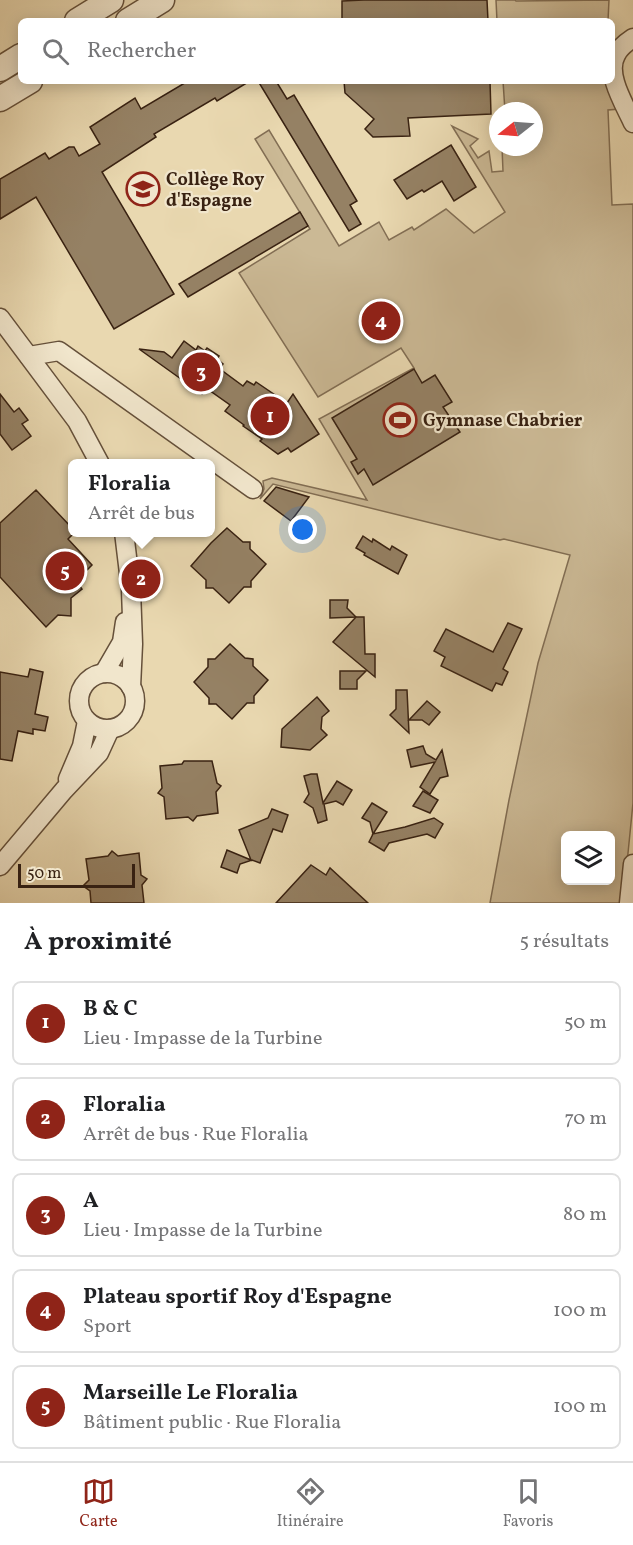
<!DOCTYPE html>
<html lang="fr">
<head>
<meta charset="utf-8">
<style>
	body { margin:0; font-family:Vollkorn,serif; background:#f6f6f6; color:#202124 }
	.controls { position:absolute; right:18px; bottom:18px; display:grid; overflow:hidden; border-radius:9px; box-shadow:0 3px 15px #0003 }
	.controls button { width:54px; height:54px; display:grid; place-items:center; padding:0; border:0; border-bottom:2px solid #e0e0e0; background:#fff; color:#202124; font:30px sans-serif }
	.compass { position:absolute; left:489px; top:102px; width:54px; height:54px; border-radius:50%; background:#fff; box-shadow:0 3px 15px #0003; rotate:253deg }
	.scale { position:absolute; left:18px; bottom:15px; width:117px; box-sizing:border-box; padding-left:6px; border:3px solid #392212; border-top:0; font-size:16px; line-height:21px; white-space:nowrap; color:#392212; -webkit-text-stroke:4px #f1e6cc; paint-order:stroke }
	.you { position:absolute; left:303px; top:530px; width:21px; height:21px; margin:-15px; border:4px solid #fff; border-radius:50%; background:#1a73e8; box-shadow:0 0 0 9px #1a73e833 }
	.badge { display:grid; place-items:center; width:39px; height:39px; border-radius:50%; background:#8f2418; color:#fff; font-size:20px; font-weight:700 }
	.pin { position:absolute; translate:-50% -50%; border:3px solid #fff; box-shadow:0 2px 6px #0006 }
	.popup { position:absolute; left:68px; top:459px; width:147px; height:78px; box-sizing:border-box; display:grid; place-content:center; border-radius:9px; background:#fff; filter:drop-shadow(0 2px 4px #0005); font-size:20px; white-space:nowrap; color:#757577 }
	.popup b { font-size:22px; color:#202124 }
	.popup::after { content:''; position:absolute; left:50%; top:100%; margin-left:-12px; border:12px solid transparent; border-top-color:#fff }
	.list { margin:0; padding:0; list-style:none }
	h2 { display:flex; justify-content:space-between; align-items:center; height:78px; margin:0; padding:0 24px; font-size:26px }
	h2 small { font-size:20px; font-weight:400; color:#757577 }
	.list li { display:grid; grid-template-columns:39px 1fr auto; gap:18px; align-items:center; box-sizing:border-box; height:84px; margin:0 12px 12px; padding:0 12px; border:2px solid #e0e0e0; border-radius:9px }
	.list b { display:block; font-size:22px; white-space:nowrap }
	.list p { margin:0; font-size:20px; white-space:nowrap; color:#757577 }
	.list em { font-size:20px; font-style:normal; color:#757577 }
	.icon { flex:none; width:33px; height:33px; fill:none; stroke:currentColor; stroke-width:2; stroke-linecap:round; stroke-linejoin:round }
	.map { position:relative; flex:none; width:633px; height:903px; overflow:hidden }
	.search { position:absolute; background:#fff; box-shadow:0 3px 15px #0003; left:18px; right:18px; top:18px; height:66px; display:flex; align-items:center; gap:15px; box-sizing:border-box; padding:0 21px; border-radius:9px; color:#757577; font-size:22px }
	.sheet { height:558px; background:#fff }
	nav { display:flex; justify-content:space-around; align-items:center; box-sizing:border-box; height:84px; border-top:2px solid #e0e0e0; background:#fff; font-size:16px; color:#757577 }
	nav a { display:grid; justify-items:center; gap:3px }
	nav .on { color:#8f2418 }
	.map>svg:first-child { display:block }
	.green { fill:#cbb995; stroke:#826e54; stroke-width:1.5; fill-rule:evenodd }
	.building { fill:#958164; stroke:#392212; stroke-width:1.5 }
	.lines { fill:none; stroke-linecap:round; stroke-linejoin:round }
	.minor-casing { stroke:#65503a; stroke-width:21 }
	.tertiary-casing { stroke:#65503a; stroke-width:27 }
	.minor { stroke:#f1e6cc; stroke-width:18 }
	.tertiary { stroke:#f1e6cc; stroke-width:24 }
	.labels { text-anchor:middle; stroke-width:4.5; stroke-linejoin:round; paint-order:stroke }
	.poi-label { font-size:18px; font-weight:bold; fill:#392212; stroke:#f1e6cc; text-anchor:start }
</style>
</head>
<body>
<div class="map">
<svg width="633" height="903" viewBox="0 0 633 903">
	<rect width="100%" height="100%" fill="#e9d8b0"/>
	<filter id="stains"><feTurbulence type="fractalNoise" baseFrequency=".00333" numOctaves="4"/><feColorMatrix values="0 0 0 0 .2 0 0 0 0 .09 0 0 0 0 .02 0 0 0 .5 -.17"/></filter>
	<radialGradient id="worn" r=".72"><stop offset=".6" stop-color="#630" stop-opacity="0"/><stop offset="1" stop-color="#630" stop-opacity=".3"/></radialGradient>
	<!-- green -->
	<g class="green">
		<polygon points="496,0 515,0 516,1 609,0 608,21 497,21"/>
		<path d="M 503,81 L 610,81 L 620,109 L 608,110 L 612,205 L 633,204 L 633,803 L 623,903 L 490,903 L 509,800 L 538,663 L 570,555 L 504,539 L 500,540 L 273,484 L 260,499 L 264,489 L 263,481 L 272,478 L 367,500 L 319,419 L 414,368 L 401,348 L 318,397 L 239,273 L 310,229 L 255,139 L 269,130 L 339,246 L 379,222 L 389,240 L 412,227 L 414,230 L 446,209 L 474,233 L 505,212 L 452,126 L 478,139 L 470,146 L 478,158 L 489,151 L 492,172 L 503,171 L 502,147 L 534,147 L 534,111 L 505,111 ZM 566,836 L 610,836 L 610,880 L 566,880 Z"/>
	</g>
	<!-- building -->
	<g class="building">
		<polygon points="364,0 487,0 488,21 342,21 342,1"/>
		<polygon points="188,81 250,81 217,101 215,98 154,134 156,137 102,172 174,294 114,329 36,197 0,219 0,179 45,153 49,159 69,147 74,147 79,156 100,144 90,127 135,98 141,109"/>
		<polygon points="258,81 276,81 287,99 294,95 357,201 350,205 361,224 349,231"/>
		<polygon points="344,81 490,81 491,114 408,118 410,136 373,137 365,129 374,119 345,93"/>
		<polygon points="451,145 476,187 454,201 442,181 424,192 422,190 407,199 394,180"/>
		<polygon points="300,212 308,226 188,297 179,284"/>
		<polygon points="184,341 196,350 198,346 205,351 207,348 219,356 217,359 223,364 220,369 243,386 247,381 254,385 256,382 287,403 293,394 319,434 291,452 288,448 278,454 260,441 262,439 243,426 244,425 225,411 230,405 206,388 202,394 139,349 164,352 172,358"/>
		<polygon points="414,369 422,383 435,375 452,402 443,407 460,432 373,485 364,469 358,474 351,462 357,459 332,418"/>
		<polygon points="0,394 14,412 19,408 28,420 22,424 31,436 12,450 0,434"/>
		<polygon points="276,487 309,497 291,521 264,501"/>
		<polygon points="36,490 72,528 72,532 75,532 68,539 92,565 76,581 82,589 71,598 71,616 58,615 46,627 0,577 0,523"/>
		<polygon points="227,528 243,542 250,542 250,549 266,564 251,581 251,587 244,587 229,603 213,588 206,588 206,580 191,566 211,543"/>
		<polygon points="363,536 372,542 373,539 390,550 392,546 407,555 398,574 364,555 365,553 356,548"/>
		<polygon points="330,600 348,600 347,608 356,617 330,618"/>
		<polygon points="356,617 364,617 365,654 375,654 375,677 333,642"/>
		<polygon points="508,623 522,629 503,669 508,672 502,685 496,683 492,691 441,666 445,657 434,651 446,629 493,652"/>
		<polygon points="230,644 245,658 253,659 253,666 268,680 254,696 254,703 247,703 232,719 216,704 209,704 209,698 194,682 208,667 208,659 215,659"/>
		<polygon points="30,669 43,672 35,714 48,717 45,731 33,729 33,734 18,731 12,761 0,759 0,672 28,677"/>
		<polygon points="340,671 366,671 357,680 357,689 340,689"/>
		<polygon points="396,690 407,690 409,733 390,715 396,709"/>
		<polygon points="317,697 329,711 322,717 321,729 327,735 310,750 281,747 282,729"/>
		<polygon points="427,701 440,712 429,725 422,720 409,720"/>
		<polygon points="423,746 426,754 436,760 442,750 448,776 440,778 430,794 420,787 435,762 411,767 407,750"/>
		<polygon points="184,761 212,761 217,783 221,786 216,792 218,813 197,816 193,821 188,817 166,819 164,797 158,793 162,788 160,766 182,764"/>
		<polygon points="311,774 317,774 323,803 337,781 352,790 343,805 336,801 324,804 327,820 318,823 313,808 304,802 309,794 304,776"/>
		<polygon points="423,791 438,800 430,813 413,806"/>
		<polygon points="372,803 387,812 373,834 405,827 434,818 443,824 435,838 427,834 389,843 384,851 369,842 373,834 370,822 362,818"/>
		<polygon points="272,809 288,815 282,832 273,829 260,863 252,860 240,864 237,873 221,867 227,850 251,860 239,830 268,818"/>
		<polygon points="112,851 118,856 139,853 141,875 147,879 142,885 144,903 91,903 90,891 83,886 89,880 86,859 108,856"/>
		<polygon points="311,865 326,875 330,868 368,903 276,903"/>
	</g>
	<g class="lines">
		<!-- minor casing -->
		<g class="minor-casing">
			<g id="minor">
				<path d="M 633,38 C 627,42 619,48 616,55 C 605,74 625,105 633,123"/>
				<polyline points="0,318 77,421 100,464"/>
				<polyline points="29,356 59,351 253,489"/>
				<polyline points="124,532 131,590 133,644 131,687"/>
				<polyline points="104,673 122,642 125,622"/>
				<circle cx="107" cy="701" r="28"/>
				<polyline points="68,779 82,746 87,721"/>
				<polyline points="0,866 64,790 99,753 110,729"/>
				<polyline points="629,903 633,864"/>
			</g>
		</g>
		<!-- tertiary casing -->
		<g class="tertiary-casing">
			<g id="tertiary">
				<polyline points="77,21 111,0"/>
				<polyline points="128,21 162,0"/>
				<polyline points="0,69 21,56"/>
				<polyline points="0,99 30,81"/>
			</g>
		</g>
		<!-- minor -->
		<use href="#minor" class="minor"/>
		<!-- tertiary -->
		<use href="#tertiary" class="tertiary"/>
	</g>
	<!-- icons -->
	<defs>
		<g id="school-ring" transform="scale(1.725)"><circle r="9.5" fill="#f1e6cc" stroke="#8f2418" stroke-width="1.5"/><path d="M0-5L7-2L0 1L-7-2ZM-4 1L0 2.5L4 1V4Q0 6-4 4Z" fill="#8f2418"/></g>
		<g id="stadium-ring" transform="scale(1.725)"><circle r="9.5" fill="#f1e6cc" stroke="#8f2418" stroke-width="1.5"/><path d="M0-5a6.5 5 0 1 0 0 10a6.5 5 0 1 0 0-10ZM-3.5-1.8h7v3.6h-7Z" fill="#8f2418"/></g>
	</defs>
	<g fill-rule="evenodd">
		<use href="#school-ring" x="143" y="189"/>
		<use href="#stadium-ring" x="400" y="420"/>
	</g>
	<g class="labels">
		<!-- poi labels -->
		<g class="poi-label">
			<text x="166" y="185">Collège Roy<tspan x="166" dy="21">d'Espagne</tspan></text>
			<text x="423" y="426">Gymnase Chabrier</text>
		</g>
	</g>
	<rect width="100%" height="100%" filter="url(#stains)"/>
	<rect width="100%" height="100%" fill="url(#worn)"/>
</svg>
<div class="controls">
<button><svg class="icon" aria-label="layers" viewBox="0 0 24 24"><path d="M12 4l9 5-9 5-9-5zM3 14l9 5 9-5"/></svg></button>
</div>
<svg class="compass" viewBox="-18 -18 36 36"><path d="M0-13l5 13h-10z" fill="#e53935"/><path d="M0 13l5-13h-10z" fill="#757577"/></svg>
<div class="scale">50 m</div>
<div class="you"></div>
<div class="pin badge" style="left:270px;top:416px">1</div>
<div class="pin badge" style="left:141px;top:579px">2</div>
<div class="popup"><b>Floralia</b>Arrêt de bus</div>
<div class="pin badge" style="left:201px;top:372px">3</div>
<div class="pin badge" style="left:381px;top:321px">4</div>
<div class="pin badge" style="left:65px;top:571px">5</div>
<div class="search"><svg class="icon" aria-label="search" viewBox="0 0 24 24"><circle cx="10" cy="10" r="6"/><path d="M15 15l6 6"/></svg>Rechercher</div>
</div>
<section class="sheet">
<h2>À proximité<small>5 résultats</small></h2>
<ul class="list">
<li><span class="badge">1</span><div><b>B &amp; C</b><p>Lieu · Impasse de la Turbine</p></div><em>50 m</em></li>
<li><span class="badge">2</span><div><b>Floralia</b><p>Arrêt de bus · Rue Floralia</p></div><em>70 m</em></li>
<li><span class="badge">3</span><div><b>A</b><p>Lieu · Impasse de la Turbine</p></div><em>80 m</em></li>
<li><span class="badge">4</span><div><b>Plateau sportif Roy d'Espagne</b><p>Sport</p></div><em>100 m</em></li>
<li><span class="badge">5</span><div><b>Marseille Le Floralia</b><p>Bâtiment public · Rue Floralia</p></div><em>100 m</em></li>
</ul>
</section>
<nav>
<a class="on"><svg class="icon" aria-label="map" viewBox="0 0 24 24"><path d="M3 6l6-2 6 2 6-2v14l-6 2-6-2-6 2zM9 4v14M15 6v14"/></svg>Carte</a>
<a><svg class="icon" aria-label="directions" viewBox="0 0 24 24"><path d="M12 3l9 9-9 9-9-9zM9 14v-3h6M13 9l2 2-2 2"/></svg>Itinéraire</a>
<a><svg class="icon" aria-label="saved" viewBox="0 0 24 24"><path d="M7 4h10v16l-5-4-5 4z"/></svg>Favoris</a>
</nav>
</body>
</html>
